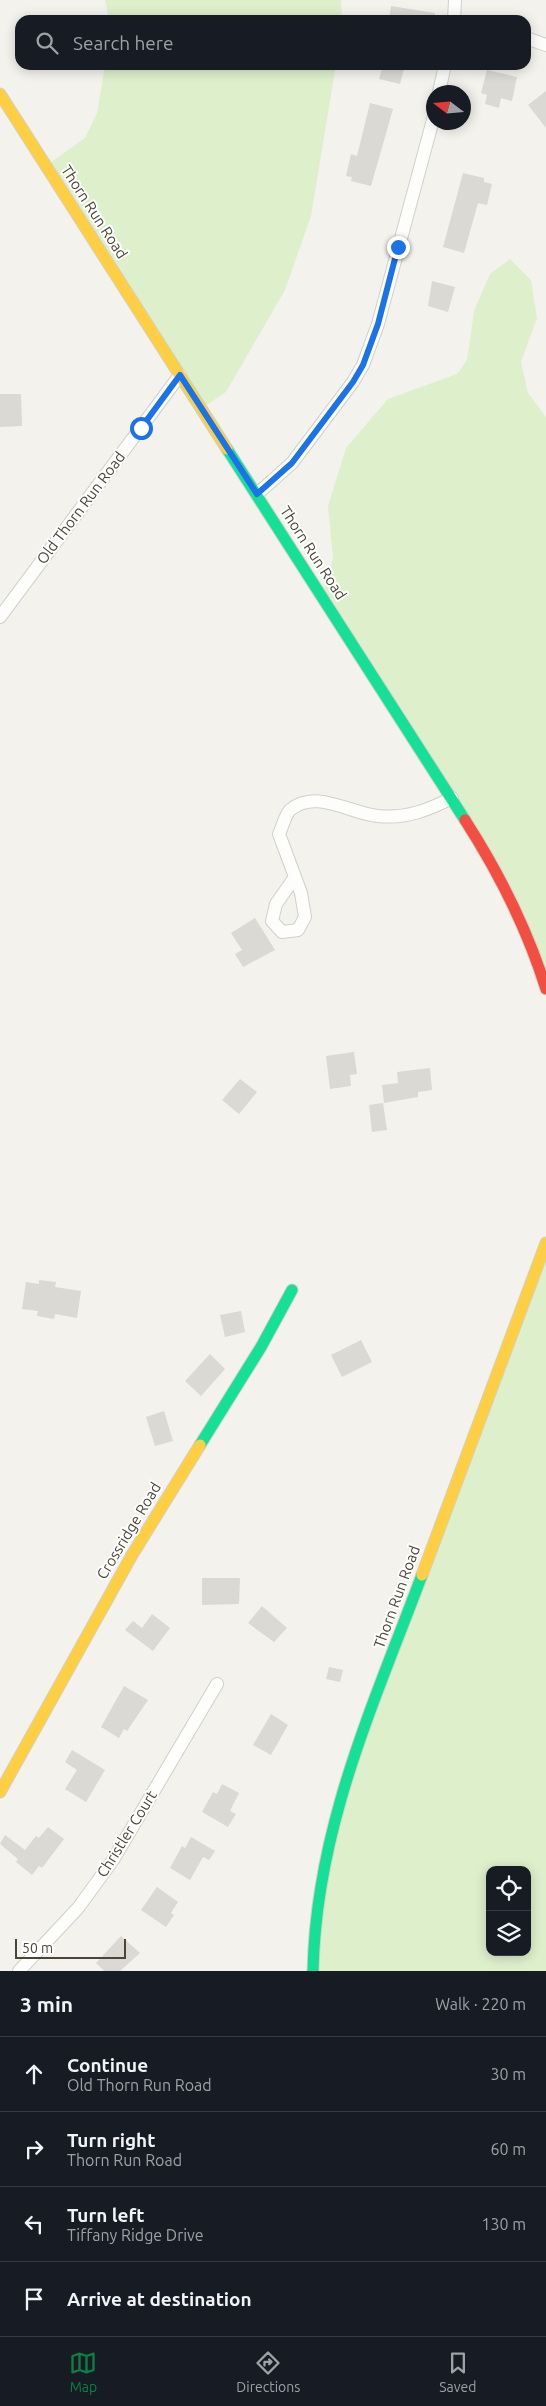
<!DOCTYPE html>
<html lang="en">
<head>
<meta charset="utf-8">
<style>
	body { margin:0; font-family:Ubuntu,sans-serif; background:#242831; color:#f1f3f6 }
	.controls { position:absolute; right:15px; bottom:15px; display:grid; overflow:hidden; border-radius:10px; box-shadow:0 2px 12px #0003 }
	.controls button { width:45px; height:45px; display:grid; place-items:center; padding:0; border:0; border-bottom:1px solid #363941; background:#171b24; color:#f1f3f6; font:25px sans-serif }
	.compass { position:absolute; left:426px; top:85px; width:45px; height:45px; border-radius:50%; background:#171b24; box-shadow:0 2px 12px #0003; rotate:286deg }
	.scale { position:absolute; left:15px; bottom:12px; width:111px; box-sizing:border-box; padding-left:5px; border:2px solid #4b4437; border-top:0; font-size:14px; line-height:18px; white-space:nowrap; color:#4b4437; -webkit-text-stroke:4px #fff; paint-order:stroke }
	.stop { position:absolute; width:15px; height:15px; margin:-11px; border:4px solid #1a73e8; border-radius:50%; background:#fff }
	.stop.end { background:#1a73e8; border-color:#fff; box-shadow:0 1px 5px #0008 }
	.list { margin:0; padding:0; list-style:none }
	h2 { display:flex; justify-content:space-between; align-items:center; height:65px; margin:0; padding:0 20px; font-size:21px }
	h2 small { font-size:16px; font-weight:400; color:#9ea1a6 }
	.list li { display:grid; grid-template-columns:32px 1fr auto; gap:15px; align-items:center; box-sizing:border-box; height:75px; padding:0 20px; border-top:1px solid #363941 }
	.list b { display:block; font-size:19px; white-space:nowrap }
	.list p { margin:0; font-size:16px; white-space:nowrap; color:#9ea1a6 }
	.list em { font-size:16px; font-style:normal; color:#9ea1a6 }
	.icon { flex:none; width:28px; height:28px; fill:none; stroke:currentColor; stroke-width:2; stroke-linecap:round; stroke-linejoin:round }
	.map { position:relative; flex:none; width:546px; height:1971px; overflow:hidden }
	.search { position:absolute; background:#171b24; box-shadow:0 2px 12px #0003; left:15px; right:15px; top:15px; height:55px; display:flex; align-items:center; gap:12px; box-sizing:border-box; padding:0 18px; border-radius:15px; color:#9ea1a6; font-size:19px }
	.sheet { height:365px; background:#171b24 }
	nav { display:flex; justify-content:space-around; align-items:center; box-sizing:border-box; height:70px; border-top:1px solid #363941; background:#171b24; font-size:14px; color:#9ea1a6 }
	nav a { display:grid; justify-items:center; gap:2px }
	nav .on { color:#0b8043 }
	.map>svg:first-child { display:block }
	.green { fill:#deefcc; fill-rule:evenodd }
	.building { fill:#dbd9d3 }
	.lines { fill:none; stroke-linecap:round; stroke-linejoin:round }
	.street-casing { stroke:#d1d0ca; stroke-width:14 }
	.fast-casing { stroke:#d3d0c3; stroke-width:13 }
	.slow-casing { stroke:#d3d0c3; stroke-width:13 }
	.jam-casing { stroke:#d3d0c3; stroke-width:13 }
	.street { stroke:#fdfdfc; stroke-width:12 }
	.fast { stroke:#16e098; stroke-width:11 }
	.slow { stroke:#ffcf43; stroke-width:11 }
	.jam { stroke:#f24e42; stroke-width:11 }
	.route { stroke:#1a73e8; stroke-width:6 }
	.labels { text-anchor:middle; stroke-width:4; stroke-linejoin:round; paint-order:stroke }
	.street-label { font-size:15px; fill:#4b4437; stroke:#fff }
</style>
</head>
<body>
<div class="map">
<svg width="546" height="1971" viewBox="0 0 546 1971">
	<rect width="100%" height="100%" fill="#f3f2ed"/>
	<!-- green -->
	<g class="green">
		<polygon points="105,0 341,0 342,20 109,20"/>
		<polygon points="105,65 336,65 311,216 285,290 226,392 202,408 47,165 85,138 97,113"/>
		<polygon points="510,259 531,280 537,318 521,362 528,393 546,417 546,989 530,939 322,596 333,558 328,506 346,448 388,399 457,374 467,360 474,311 490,274"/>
		<path d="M 546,1243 L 546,1971 L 313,1971 L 327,1840 ZM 490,1870 L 527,1870 L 527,1952 L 490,1952 Z"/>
	</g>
	<!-- building -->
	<g class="building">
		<polygon points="391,6 435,13 434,20 389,20"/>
		<polygon points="383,65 405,65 400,84 379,79"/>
		<polygon points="487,70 517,77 512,101 501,98 499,108 485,104 487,95 481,93"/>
		<polygon points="546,91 546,128 528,105"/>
		<polygon points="370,103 393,109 371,186 351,181 352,177 346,176 351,154 357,156"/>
		<polygon points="463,173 484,178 484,182 492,184 487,205 478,203 464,253 443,247"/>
		<polygon points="432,281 455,287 448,312 428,306"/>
		<polygon points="0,394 21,394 22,426 0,427"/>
		<polygon points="255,918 275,950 243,967 235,954 242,950 231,933"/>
		<polygon points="354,1052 357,1074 350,1075 351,1086 330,1089 326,1056"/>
		<polygon points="430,1068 432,1090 418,1092 418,1097 384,1103 382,1085 398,1083 397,1072"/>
		<polygon points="240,1079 257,1092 239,1114 222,1100"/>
		<polygon points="383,1103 387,1130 372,1132 369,1105"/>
		<polygon points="39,1280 56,1282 55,1287 81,1291 77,1318 55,1314 54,1319 37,1316 38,1311 22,1309 26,1282 39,1284"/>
		<polygon points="241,1311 245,1332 225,1337 220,1315"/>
		<polygon points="361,1340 372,1362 342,1377 331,1355"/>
		<polygon points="210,1354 225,1369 201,1396 185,1381"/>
		<polygon points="164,1411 173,1441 155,1446 146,1417"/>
		<polygon points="202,1578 240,1578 239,1604 202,1605"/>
		<polygon points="262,1606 287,1628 274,1642 248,1623"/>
		<polygon points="152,1614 170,1628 153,1651 125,1630 133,1621 142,1628"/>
		<polygon points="329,1667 343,1670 340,1682 326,1679"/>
		<polygon points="124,1686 148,1700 127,1731 124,1729 119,1738 101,1727"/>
		<polygon points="271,1714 288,1725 271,1755 253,1745"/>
		<polygon points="72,1750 105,1770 86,1802 65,1789 77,1770 65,1762"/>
		<polygon points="222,1784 239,1793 230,1811 236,1814 228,1827 202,1812 213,1792 217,1794"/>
		<polygon points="48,1827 64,1839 42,1868 39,1866 32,1875 16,1862 18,1859 0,1844 5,1835 25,1850 36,1836 39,1838"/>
		<polygon points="191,1837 215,1851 209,1860 203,1857 190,1880 170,1868 182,1846 185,1848"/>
		<polygon points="157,1887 178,1902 171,1913 174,1915 166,1927 141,1910"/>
		<polygon points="121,1936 140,1953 120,1971 104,1971 96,1963"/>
	</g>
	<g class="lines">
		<!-- street casing -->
		<g class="street-casing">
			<g id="street">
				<polyline points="454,20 455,0"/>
				<polyline points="526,38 546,45"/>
				<polyline points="439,92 445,65"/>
				<polyline points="257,494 292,463 353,382 363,365 378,324 434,116"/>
				<polyline points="0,617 180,375"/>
				<path d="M 295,877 L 276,904 L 272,921 L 282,932 L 298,930 L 305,917 L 301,893 L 279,834 C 282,828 285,815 290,810 C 316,788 351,814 378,816 C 406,819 428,810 452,798"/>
				<polyline points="19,1971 78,1908 113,1860 217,1684"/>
			</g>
		</g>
		<!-- fast casing -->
		<g class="fast-casing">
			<g id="fast">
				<polyline points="227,449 465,820"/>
				<polyline points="200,1445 261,1347 292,1290"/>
				<path d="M 313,1971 C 316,1828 373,1706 422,1575"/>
			</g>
		</g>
		<!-- slow casing -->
		<g class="slow-casing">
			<g id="slow">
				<polyline points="0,94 227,449"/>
				<polyline points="422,1575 546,1243"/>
				<polyline points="0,1792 132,1555 200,1445"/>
			</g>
		</g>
		<!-- jam casing -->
		<g class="jam-casing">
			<path id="jam" d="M 465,820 C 499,873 527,928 546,989"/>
		</g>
		<!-- street -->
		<use href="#street" class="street"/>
		<!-- fast -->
		<use href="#fast" class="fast"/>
		<!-- slow -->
		<use href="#slow" class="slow"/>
		<!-- jam -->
		<use href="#jam" class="jam"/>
	</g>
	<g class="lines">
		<!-- route -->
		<polyline class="route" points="141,428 180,375 257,494 292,463 353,382 363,365 378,324 398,247"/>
	</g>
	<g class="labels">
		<!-- street labels -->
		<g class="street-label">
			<text transform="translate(94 212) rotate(57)" y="5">Thorn Run Road</text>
			<text transform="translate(81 508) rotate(-53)" y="5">Old Thorn Run Road</text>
			<text transform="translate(313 553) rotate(57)" y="5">Thorn Run Road</text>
			<text transform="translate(129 1531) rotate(-59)" y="5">Crossridge Road</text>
			<text transform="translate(397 1597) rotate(-70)" y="5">Thorn Run Road</text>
			<text transform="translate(127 1834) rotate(-58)" y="5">Christler Court</text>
		</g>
	</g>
</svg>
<div class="controls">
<button><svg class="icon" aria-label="locate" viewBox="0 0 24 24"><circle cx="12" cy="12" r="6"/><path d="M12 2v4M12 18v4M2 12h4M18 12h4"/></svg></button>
<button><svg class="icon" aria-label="layers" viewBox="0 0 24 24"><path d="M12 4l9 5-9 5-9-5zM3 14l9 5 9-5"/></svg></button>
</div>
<svg class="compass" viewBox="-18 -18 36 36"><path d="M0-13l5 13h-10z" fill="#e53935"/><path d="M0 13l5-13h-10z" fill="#9ea1a6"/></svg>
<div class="scale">50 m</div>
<div class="stop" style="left:141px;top:428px"></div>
<div class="stop end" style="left:398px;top:247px"></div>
<div class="search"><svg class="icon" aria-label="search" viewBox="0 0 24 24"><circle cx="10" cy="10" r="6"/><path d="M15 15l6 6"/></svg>Search here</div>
</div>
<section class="sheet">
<h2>3 min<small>Walk · 220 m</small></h2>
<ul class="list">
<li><svg class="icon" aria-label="ahead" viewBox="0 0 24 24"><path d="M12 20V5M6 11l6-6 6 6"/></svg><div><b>Continue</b><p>Old Thorn Run Road</p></div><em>30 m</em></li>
<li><svg class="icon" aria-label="right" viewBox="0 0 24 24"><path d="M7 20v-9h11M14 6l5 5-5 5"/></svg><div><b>Turn right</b><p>Thorn Run Road</p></div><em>60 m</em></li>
<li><svg class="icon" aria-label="left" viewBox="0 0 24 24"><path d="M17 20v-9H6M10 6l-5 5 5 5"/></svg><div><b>Turn left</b><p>Tiffany Ridge Drive</p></div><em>130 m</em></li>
<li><svg class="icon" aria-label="arrive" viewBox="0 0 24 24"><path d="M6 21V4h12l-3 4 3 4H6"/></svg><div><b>Arrive at destination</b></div></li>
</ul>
</section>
<nav>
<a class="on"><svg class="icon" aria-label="map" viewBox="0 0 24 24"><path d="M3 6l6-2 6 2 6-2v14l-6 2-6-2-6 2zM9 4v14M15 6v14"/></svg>Map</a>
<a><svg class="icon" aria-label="directions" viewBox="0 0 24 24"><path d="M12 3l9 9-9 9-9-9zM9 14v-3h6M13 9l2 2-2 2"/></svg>Directions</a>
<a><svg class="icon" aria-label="saved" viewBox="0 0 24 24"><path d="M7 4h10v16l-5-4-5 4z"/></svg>Saved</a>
</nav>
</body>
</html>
